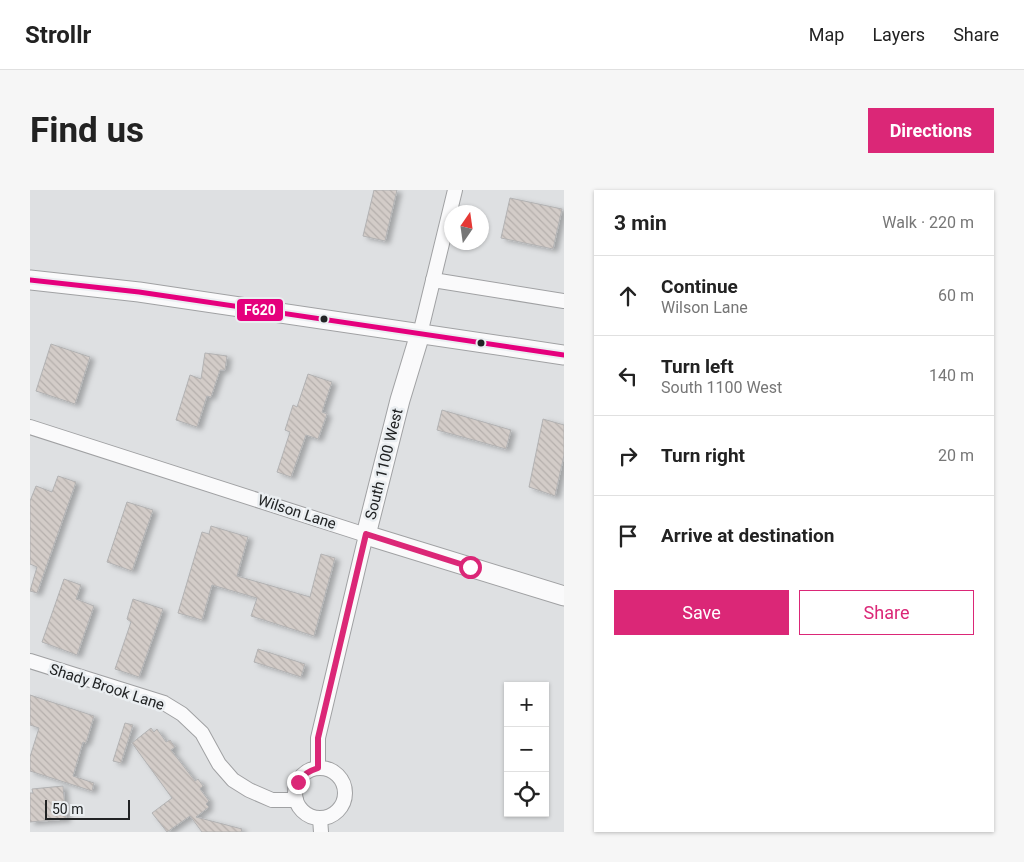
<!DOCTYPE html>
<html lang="en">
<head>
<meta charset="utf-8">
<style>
	body { margin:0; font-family:Roboto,sans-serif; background:#f6f6f6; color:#222 }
	.controls { position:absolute; right:15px; bottom:15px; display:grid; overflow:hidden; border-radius:0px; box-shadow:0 1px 4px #0004 }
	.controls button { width:45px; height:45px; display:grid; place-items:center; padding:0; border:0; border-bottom:1px solid #e0e0e0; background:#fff; color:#222; font:25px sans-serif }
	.compass { position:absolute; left:414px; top:15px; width:45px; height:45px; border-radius:50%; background:#fff; box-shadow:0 1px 4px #0004; rotate:13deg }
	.scale { position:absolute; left:15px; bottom:12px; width:85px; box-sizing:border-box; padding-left:5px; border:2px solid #212324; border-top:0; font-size:14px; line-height:18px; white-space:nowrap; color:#212324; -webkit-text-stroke:4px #eaeef1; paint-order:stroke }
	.stop { position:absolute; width:15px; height:15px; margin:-11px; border:4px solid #db2777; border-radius:50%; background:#fff }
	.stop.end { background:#db2777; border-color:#fff; box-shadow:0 1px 5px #0008 }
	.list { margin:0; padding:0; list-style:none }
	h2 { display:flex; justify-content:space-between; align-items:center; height:65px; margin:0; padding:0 20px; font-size:21px }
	h2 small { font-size:16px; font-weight:400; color:#767676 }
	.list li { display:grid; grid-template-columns:32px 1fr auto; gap:15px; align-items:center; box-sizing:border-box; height:80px; padding:0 20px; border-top:1px solid #e0e0e0 }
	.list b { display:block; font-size:19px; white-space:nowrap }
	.list p { margin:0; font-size:16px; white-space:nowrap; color:#767676 }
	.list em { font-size:16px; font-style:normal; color:#767676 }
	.actions { display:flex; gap:10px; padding:15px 20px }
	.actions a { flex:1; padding:11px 0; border:1px solid #db2777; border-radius:0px; text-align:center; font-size:18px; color:#db2777 }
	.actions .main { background:#db2777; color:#fff }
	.icon { flex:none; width:28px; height:28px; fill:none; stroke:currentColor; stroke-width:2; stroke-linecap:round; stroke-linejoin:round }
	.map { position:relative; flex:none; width:534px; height:642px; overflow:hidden; border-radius:0px }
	header { display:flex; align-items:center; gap:30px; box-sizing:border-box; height:70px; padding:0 25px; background:#fff; border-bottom:1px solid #e0e0e0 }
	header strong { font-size:24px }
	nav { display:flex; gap:28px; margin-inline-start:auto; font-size:18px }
	.intro { display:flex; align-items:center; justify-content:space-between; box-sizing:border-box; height:120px; padding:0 30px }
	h1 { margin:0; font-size:35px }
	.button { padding:12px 22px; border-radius:0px; background:#db2777; color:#fff; font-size:18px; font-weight:700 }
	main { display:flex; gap:30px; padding:0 30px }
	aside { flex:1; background:#fff; border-radius:0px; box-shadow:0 1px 4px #0004 }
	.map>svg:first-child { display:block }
	.building { fill:url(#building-back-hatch); stroke:#b2b2b3; filter:url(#shadow) }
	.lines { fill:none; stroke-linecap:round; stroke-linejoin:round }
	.street-casing { stroke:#a0a1a3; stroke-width:16 }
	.secondary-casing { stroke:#a0a1a3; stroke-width:21 }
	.street { stroke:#fafafb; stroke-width:14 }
	.secondary { stroke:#fafafb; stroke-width:19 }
	.bus-1-casing { stroke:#eaeef1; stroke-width:9 }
	.bus-1 { stroke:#e5007d; stroke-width:5 }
	.route { stroke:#db2777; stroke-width:6 }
	.bus-dot { fill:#212324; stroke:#eaeef1; stroke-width:2 }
	.labels { text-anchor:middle; stroke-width:5; stroke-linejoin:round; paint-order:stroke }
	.street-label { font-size:15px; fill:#212324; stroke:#eaeef1 }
	.line-badge { stroke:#eaeef1; stroke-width:2 }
	.badge-label { font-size:14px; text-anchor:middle; font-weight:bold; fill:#fff }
</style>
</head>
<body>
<header>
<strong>Strollr</strong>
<nav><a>Map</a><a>Layers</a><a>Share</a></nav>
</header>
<div class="intro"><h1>Find us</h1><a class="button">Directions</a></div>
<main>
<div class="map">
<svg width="534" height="642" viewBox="0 0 534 642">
	<defs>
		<pattern id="building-back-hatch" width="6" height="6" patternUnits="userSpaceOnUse" patternTransform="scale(1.25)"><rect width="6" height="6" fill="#d3ccc8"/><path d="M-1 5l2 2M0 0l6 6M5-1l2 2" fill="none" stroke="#b5afac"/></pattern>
		<filter id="shadow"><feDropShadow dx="4.5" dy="2.5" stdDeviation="2.5" flood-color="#0004"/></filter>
	</defs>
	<rect width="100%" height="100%" fill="#dee0e2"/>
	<!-- building -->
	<g class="building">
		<polygon points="344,0 367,0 355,51 333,46"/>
		<polygon points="480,8 532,19 523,59 471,48"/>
		<polygon points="21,154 60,167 45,214 6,201"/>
		<polygon points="175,163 197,166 195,180 190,180 181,207 177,206 167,237 146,230 160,185 171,189"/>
		<polygon points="278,184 302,192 292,222 297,224 288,249 276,245 261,287 247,282 260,242 255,240 263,215 267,217"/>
		<polygon points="412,220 481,240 476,259 407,240"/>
		<polygon points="513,229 534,235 534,265 525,306 499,297"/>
		<polygon points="28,286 46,292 7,403 0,401 7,377 0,374 0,311 6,296 22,302"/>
		<polygon points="97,312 123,320 102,381 77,372"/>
		<polygon points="181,336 218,347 207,386 280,407 291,364 305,368 284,446 221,426 227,408 182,395 172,430 148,423 172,342 179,344"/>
		<polygon points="34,389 51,395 46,409 64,416 47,465 12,452"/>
		<polygon points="103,409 133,419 109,487 85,479 101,432 97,429"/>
		<polygon points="228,459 275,474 271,487 224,472"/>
		<polygon points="0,505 64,526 56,553 53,552 43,586 64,593 62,601 0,581 0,567 9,538 0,535"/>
		<polygon points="95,533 103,535 91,573 83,571"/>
		<polygon points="121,538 124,542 127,539 136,552 140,550 145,557 141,560 165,591 168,589 173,596 170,599 179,611 176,614 179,617 166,627 212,639 211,642 172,642 160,626 137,642 122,623 142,608 102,553"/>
		<polygon points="33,596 36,629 0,632 0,603 3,603 2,599"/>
	</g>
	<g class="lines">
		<!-- street casing -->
		<g class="street-casing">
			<g id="street">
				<polyline points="403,90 534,111"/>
				<polyline points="390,144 425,0"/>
				<polyline points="0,237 336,345 288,548 288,578"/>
				<polyline points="0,471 134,513 152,524 172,543 189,574 203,590 219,600 242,610 266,610"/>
				<circle cx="290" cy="603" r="25"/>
				<polyline points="290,628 291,642"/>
			</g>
		</g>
		<!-- secondary casing -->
		<g class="secondary-casing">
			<g id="secondary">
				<polyline points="0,90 109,102 534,165"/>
				<polyline points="390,144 370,210 336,345 534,406"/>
			</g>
		</g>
		<!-- street -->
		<use href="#street" class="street"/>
		<!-- secondary -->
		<use href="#secondary" class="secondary"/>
		<!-- bus-1 casing -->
		<g class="bus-1-casing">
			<polyline id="bus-1" points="0,90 109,102 534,165"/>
		</g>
		<!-- bus-1 -->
		<use href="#bus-1" class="bus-1"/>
	</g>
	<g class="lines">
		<!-- route -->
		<path class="route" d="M 268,592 C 274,584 279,581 288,578 L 288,548 L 336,344 L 440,377"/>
	</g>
	<!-- markers -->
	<g class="bus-dot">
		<circle cx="294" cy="129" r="4.5"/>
		<circle cx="451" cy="153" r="4.5"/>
	</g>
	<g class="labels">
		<!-- street labels -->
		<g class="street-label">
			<text transform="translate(354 274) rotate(-76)" y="5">South 1100 West</text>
			<text transform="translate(267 322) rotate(18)" y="5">Wilson Lane</text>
			<text transform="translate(77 497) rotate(18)" y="5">Shady Brook Lane</text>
		</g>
	</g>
	<rect class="line-badge" x="206" y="108" width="48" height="24" rx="5" fill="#e5007d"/>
	<g class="badge-label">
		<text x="230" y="125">F620</text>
	</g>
</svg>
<div class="controls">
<button>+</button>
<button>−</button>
<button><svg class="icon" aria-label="locate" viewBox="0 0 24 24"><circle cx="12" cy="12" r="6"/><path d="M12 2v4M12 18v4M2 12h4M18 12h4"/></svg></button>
</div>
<svg class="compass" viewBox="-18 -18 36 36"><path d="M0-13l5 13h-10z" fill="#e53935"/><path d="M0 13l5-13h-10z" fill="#767676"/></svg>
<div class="scale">50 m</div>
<div class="stop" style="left:440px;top:377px"></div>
<div class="stop end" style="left:268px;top:592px"></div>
</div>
<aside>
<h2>3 min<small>Walk · 220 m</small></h2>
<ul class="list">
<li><svg class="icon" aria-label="ahead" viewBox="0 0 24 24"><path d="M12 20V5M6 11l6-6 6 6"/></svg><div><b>Continue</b><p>Wilson Lane</p></div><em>60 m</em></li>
<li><svg class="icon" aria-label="left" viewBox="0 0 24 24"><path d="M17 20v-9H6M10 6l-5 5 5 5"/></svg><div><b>Turn left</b><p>South 1100 West</p></div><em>140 m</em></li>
<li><svg class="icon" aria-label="right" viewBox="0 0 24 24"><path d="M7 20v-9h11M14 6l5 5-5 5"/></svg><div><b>Turn right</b></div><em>20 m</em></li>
<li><svg class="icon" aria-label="arrive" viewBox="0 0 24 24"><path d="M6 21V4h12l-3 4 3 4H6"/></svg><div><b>Arrive at destination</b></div></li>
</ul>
<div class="actions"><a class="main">Save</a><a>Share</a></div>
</aside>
</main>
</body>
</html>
